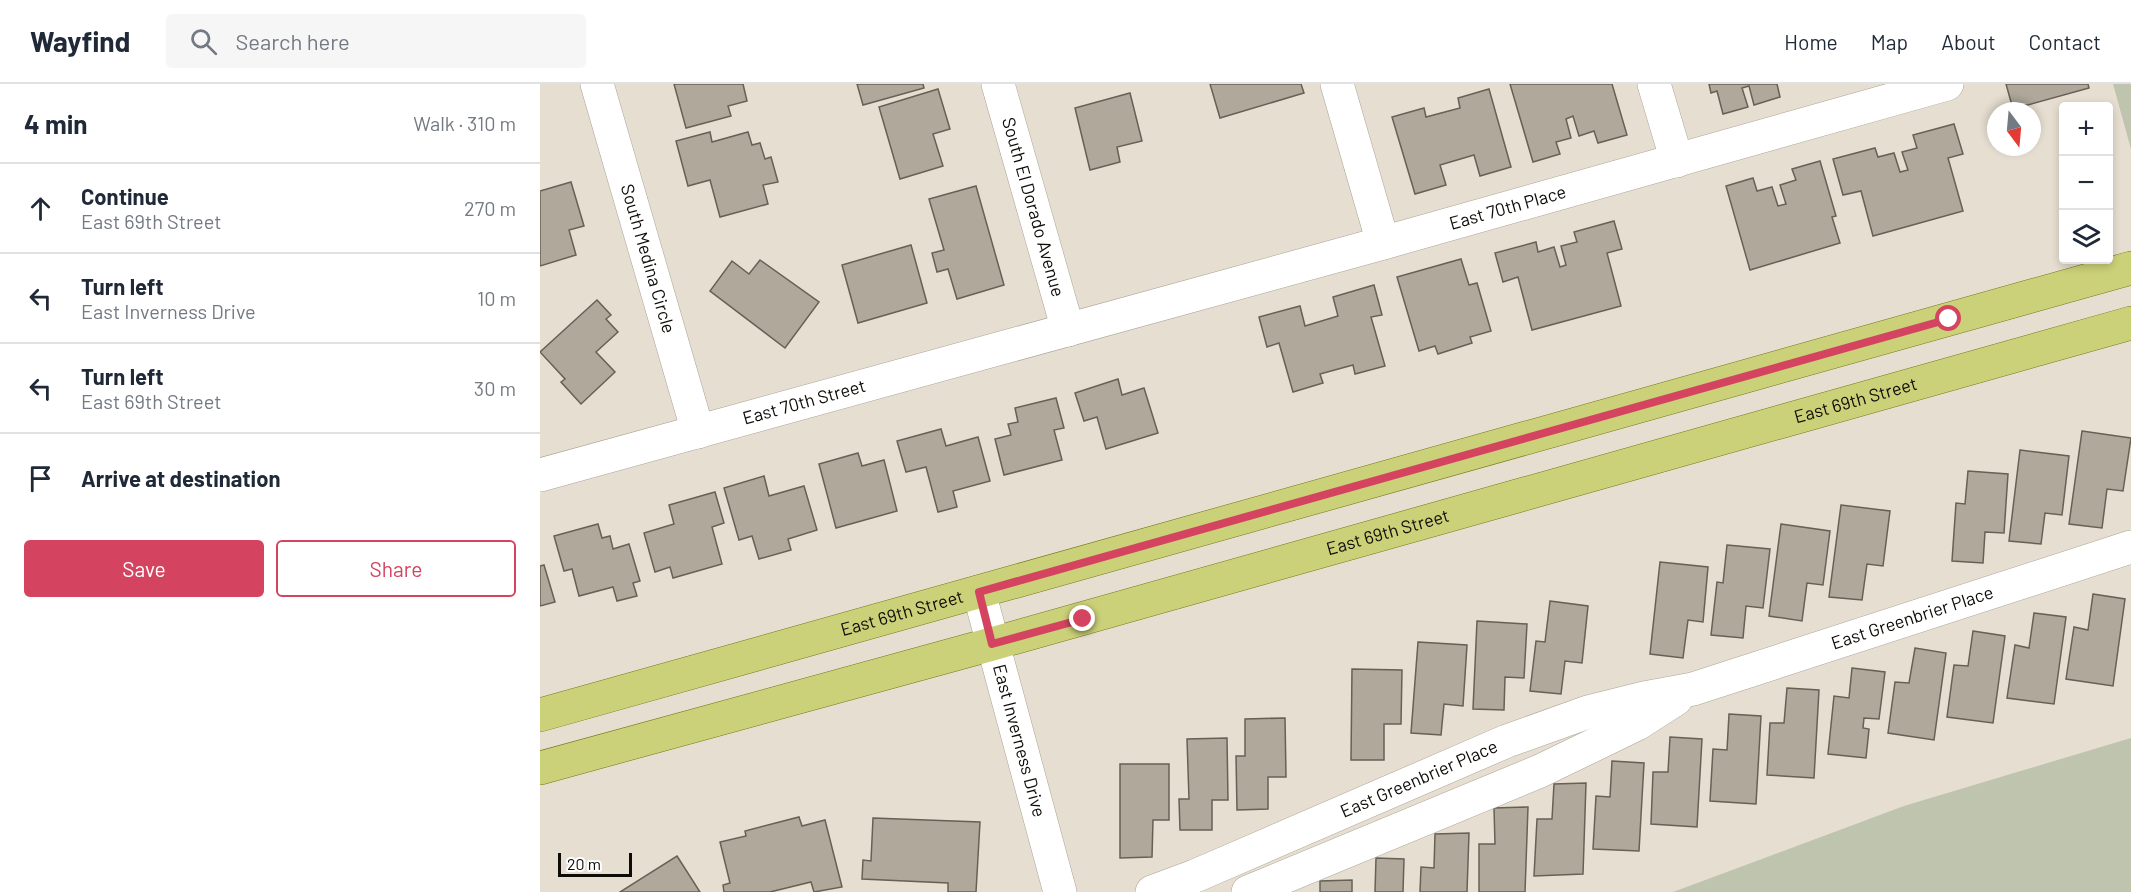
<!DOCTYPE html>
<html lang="en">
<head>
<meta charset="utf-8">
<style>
	body { margin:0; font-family:Barlow,sans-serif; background:#f6f6f7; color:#1f2937 }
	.controls { position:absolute; right:18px; top:18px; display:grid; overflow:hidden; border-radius:6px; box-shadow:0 3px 9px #0003 }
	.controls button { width:54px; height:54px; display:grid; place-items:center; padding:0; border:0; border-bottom:2px solid #e0e1e3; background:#fff; color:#1f2937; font:30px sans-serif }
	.compass { position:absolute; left:1447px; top:18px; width:54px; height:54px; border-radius:50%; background:#fff; box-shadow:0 3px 9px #0003; rotate:164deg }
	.scale { position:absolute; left:18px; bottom:15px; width:74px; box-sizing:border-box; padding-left:6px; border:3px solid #0e0c08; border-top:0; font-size:16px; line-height:21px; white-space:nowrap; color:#0e0c08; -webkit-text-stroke:4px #fff; paint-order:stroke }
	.stop { position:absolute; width:18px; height:18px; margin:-14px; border:4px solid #d44460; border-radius:50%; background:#fff }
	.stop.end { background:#d44460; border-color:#fff; box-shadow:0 2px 6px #0008 }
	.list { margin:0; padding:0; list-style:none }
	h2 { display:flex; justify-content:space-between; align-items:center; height:78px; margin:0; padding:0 24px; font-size:26px }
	h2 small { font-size:20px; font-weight:400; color:#747a83 }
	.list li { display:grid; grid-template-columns:39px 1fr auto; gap:18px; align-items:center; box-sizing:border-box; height:90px; padding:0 24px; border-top:2px solid #e0e1e3 }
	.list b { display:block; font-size:22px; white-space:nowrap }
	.list p { margin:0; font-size:20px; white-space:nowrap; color:#747a83 }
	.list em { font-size:20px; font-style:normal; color:#747a83 }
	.actions { display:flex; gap:12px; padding:18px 24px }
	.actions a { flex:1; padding:14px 0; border:2px solid #d44460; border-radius:6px; text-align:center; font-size:21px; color:#d44460 }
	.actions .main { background:#d44460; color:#fff }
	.icon { flex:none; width:33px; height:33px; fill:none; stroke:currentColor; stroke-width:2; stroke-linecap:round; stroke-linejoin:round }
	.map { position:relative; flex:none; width:1591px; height:808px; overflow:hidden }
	header { display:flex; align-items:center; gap:36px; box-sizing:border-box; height:84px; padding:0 30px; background:#fff; border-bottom:2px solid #e0e1e3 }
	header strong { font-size:28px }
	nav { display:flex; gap:33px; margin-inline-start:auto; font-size:21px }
	.search { width:420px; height:54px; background:#f6f6f7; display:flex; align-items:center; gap:15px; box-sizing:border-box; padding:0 21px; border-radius:6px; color:#747a83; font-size:22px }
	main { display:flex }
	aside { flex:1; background:#fff }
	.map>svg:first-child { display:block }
	.green { fill:#bec4ad }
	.building { fill:#b0a89b; stroke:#676055; stroke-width:1.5 }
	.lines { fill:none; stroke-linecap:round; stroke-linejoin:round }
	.minor-casing { stroke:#aca498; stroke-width:34 }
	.major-casing { stroke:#727816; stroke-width:34 }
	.minor { stroke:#fff; stroke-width:33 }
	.major { stroke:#cbd178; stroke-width:33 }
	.route { stroke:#d44460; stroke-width:8 }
	.labels { text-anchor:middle; stroke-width:4.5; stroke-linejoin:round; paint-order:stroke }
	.street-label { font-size:18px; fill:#0e0c08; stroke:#fff }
</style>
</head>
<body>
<header>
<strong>Wayfind</strong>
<div class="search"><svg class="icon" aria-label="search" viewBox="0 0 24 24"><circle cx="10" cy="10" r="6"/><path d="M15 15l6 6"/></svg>Search here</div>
<nav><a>Home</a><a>Map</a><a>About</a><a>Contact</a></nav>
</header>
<main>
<aside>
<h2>4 min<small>Walk · 310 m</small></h2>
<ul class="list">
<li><svg class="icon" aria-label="ahead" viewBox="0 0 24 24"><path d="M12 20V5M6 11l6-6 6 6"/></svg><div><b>Continue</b><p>East 69th Street</p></div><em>270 m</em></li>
<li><svg class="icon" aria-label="left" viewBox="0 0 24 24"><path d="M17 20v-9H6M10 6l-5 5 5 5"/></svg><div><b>Turn left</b><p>East Inverness Drive</p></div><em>10 m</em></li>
<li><svg class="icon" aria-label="left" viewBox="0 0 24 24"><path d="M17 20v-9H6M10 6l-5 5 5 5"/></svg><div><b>Turn left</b><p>East 69th Street</p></div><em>30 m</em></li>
<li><svg class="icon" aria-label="arrive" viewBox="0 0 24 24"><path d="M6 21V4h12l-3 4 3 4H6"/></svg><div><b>Arrive at destination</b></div></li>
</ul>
<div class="actions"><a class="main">Save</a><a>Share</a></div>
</aside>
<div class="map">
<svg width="1591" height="808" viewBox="0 0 1591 808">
	<rect width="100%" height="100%" fill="#e6ded0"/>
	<!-- green -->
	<g class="green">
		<polygon points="1573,0 1591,0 1591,65"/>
		<polygon points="1591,654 1591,808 1133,808 1364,722"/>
	</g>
	<!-- building -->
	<g class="building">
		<polygon points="134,0 203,0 207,17 188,22 191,32 146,44"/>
		<polygon points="317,0 383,0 384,4 323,21"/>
		<polygon points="670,0 761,0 764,9 680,34"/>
		<polygon points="970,0 1072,0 1087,51 1058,59 1054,47 1039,52 1033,32 1026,35 1031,54 1016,58 1020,70 993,78"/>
		<polygon points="1169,0 1237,0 1240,13 1214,21 1209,2 1202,4 1208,23 1183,30 1177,7 1171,9"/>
		<polygon points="1466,0 1548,0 1549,4 1473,25"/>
		<polygon points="398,5 410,45 393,50 403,82 360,95 339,23"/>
		<polygon points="949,5 971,83 940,92 934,71 900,81 906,101 875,110 852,33 884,24 886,33 920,24 918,14"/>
		<polygon points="590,9 602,57 577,63 580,78 550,86 535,24"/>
		<polygon points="1414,40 1423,70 1408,74 1423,127 1333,152 1321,107 1303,111 1293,75 1335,64 1338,73 1354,69 1360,88 1368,86 1362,68 1377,64 1373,51"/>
		<polygon points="170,48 172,58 208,48 212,61 220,59 225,75 231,73 238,98 223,101 228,120 180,133 170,96 148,102 136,57"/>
		<polygon points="1280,77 1296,132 1292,133 1300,159 1210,186 1186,102 1213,94 1217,107 1232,103 1238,122 1246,120 1240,101 1256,96 1252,85"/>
		<polygon points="31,98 44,142 29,146 36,171 0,182 0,107"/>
		<polygon points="436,102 464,201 417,215 408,185 397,188 392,169 404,166 389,115"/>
		<polygon points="1074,137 1082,165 1067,169 1081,222 992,246 978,193 963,198 955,169 996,158 998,168 1014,163 1020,183 1026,181 1021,162 1037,158 1034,148"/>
		<polygon points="371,161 387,219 318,239 302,181"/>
		<polygon points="921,175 929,201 937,199 951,247 930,253 932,259 898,270 895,262 879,267 857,193"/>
		<polygon points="220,176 279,218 245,264 170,207 192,177 209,190"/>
		<polygon points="834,201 842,231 831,233 845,282 815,290 813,281 780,290 783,299 753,308 739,259 727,263 719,233 760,222 765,242 798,232 793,213"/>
		<polygon points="57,216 71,231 66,235 78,248 56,268 75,288 41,320 21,298 25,295 0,268"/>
		<polygon points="578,295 582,311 604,304 618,349 566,365 557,333 544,337 535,309"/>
		<polygon points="516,314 524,344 514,346 522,376 464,391 455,355 471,351 468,340 478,338 475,324"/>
		<polygon points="401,345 406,362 438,353 450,397 413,407 417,423 398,428 386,383 366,388 357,357"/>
		<polygon points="1542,347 1591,354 1583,407 1567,405 1562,444 1529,440"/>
		<polygon points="1480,366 1529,372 1522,431 1505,429 1501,460 1469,457"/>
		<polygon points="318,369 322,382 344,376 357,427 296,444 279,380"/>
		<polygon points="1428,387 1468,390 1464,449 1445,448 1443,479 1412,477 1416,419 1425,420"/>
		<polygon points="224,392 229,412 264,402 277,446 248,455 251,466 219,475 212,452 199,456 184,404"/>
		<polygon points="175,408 184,439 172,443 182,480 133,494 130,483 115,488 104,449 134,440 129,421"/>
		<polygon points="1301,421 1350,427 1343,482 1327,480 1322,516 1289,513"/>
		<polygon points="58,440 62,454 70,452 73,465 89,460 100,497 93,499 97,512 77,517 73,503 39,512 32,485 24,487 14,452"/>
		<polygon points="1241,440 1290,447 1283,501 1267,499 1262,537 1229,532"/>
		<polygon points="1187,461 1230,465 1223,524 1206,522 1203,554 1171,551 1177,498 1183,499"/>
		<polygon points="1120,478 1168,483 1163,538 1148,536 1143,574 1110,570"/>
		<polygon points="4,481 15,518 0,522 0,482"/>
		<polygon points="1553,510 1585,515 1573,602 1526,595 1534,543 1548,546"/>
		<polygon points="1010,517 1048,522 1042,579 1025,577 1021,610 990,607 996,557 1005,558"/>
		<polygon points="1494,529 1526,533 1514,620 1467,614 1475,561 1489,564"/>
		<polygon points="937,537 987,540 984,594 965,593 964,626 933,625"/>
		<polygon points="1433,547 1465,552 1453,639 1407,633 1414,581 1428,582"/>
		<polygon points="878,558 927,561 923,622 904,620 901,651 871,649"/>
		<polygon points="1375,564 1406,569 1394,656 1348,649 1355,598 1369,599"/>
		<polygon points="1312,584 1345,588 1339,635 1324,634 1323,644 1329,645 1326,674 1288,670 1294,612 1309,614"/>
		<polygon points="812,585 862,586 861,640 844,640 844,676 811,676"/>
		<polygon points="1247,604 1279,606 1274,694 1227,691 1230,639 1244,639"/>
		<polygon points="1189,630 1221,632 1216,720 1170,717 1173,665 1187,666"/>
		<polygon points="745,634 746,693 728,693 728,725 697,726 696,672 705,672 705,635"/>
		<polygon points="1130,653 1162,655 1157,743 1111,740 1113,688 1128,688"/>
		<polygon points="687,654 688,716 672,716 672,746 640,746 639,715 649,715 647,655"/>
		<polygon points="1072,677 1104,679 1099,767 1053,765 1056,712 1070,713"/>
		<polygon points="580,680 629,680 629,736 613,736 612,773 580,774"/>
		<polygon points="1046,699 1043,790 994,792 997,735 1012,735 1014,700"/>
		<polygon points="988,723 985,808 939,808 939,760 955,760 954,724"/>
		<polygon points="259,733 262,742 285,736 302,803 274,808 271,798 230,808 184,808 183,801 190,799 180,758 206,752 205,747"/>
		<polygon points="333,734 440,738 436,808 408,808 408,799 322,795 323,776 331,777"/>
		<polygon points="929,749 927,808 880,808 881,783 894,784 895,750"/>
		<polygon points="137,772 160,808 80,808"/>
		<polygon points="836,774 864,775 863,808 835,808"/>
		<polygon points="812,796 812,808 780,808 780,797"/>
	</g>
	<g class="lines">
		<!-- minor casing -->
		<g class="minor-casing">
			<g id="minor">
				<path id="s1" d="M 57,0 L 158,348"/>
				<path id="s2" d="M 458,0 L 528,246"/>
				<polyline points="797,0 843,159"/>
				<polyline points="1114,0 1137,77"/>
				<path id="s3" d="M 0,391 L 843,159 L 1407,0"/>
				<path id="s4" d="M 439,508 L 520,808"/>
				<path id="s5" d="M 612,808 L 655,792 L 967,657 L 1048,628 L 1104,614 L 1153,605 L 1591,463"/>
				<polyline points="708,808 1000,687 1097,640 1136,615"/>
			</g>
		</g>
		<!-- major casing -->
		<g class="major-casing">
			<g id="major">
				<path id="s6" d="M 0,631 L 1591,184"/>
				<path id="s7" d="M 0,684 L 452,560 L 1591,239"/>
			</g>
		</g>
		<!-- minor -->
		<use href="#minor" class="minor"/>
		<!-- major -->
		<use href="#major" class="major"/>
	</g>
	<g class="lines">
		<!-- route -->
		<polyline class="route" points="543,535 452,560 439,508 1409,235"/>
	</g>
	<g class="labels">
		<!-- street labels -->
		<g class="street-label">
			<text dy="6" stroke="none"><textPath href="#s2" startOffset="128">South El Dorado Avenue</textPath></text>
			<text dy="6" stroke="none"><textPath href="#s3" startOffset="1004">East 70th Place</textPath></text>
			<text dy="6" stroke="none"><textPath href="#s1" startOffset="182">South Medina Circle</textPath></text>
			<text dy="6" stroke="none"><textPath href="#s7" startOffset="1366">East 69th Street</textPath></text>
			<text dy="6" stroke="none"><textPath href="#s3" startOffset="274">East 70th Street</textPath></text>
			<text dy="6" stroke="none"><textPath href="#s7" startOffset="880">East 69th Street</textPath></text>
			<text dy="6" stroke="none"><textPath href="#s6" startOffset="376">East 69th Street</textPath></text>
			<text dy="6" stroke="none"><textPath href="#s5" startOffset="810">East Greenbrier Place</textPath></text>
			<text dy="6" stroke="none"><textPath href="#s4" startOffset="154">East Inverness Drive</textPath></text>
			<text dy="6" stroke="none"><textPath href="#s5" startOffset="290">East Greenbrier Place</textPath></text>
		</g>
	</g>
</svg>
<div class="controls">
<button>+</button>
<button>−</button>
<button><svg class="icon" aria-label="layers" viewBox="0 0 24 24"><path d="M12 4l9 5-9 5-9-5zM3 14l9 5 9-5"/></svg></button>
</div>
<svg class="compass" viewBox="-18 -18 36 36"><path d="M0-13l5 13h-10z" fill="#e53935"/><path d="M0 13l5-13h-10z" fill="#747a83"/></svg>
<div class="scale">20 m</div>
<div class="stop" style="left:1409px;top:235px"></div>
<div class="stop end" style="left:543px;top:535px"></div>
</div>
</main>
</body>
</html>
